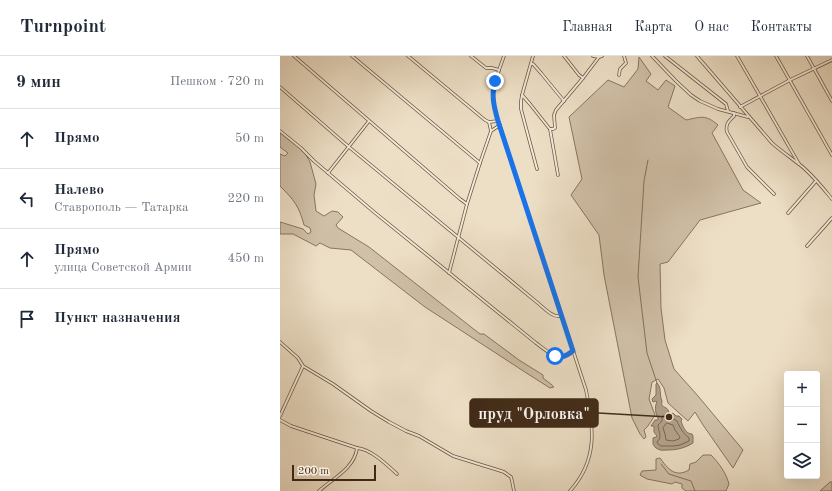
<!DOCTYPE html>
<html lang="ru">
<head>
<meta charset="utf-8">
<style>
	body { margin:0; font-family:"Old Standard TT",serif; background:#f2f2f3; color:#1f2937 }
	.controls { position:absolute; right:12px; bottom:12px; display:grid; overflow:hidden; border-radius:4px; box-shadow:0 4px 16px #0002 }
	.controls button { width:36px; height:36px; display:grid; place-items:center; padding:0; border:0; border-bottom:1px solid #e0e1e3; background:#fff; color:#1f2937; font:20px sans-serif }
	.scale { position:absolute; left:12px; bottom:10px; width:84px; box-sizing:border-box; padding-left:4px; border:2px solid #402a17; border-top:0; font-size:11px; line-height:14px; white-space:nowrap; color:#402a17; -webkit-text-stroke:3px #f3eada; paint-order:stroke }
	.stop { position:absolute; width:12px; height:12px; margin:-9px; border:3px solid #1a73e8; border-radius:50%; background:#fff }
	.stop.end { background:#1a73e8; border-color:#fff; box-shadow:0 1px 4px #0008 }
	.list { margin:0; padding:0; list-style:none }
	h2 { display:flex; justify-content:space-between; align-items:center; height:52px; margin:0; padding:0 16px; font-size:17px }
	h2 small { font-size:13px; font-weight:400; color:#747a83 }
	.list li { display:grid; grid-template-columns:26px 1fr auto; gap:12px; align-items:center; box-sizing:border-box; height:60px; padding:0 16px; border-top:1px solid #e0e1e3 }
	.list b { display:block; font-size:15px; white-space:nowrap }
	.list p { margin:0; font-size:13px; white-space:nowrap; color:#747a83 }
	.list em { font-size:13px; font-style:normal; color:#747a83 }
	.icon { flex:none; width:22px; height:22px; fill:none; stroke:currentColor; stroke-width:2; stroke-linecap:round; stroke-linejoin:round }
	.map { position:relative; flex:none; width:552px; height:435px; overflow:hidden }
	header { display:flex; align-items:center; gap:24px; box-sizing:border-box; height:56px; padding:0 20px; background:#fff; border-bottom:1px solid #e0e1e3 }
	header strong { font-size:19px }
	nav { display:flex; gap:22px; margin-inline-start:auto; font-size:14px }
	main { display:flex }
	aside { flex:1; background:#fff }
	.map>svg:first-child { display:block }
	.green { fill:#d0c0a8; stroke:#887560 }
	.water { fill:#b2a18a; stroke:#84715c }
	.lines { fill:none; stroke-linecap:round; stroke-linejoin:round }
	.shore { stroke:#796650; stroke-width:1 }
	.stream { stroke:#84715c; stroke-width:1 }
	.minor-casing { stroke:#6b5743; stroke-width:3.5 }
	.minor { stroke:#f3eada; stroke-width:2 }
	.route { stroke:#1a73e8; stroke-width:5 }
	.leader { fill:none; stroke:#402a17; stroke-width:1.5 }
	.callout-dot { fill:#402a17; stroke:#f3eada; stroke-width:1.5 }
	.callout { fill:#402a17; stroke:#402a17; stroke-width:1.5 }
	.callout-label { font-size:16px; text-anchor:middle; font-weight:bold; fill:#fff }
</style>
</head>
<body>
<header>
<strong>Turnpoint</strong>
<nav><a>Главная</a><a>Карта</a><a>О нас</a><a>Контакты</a></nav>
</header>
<main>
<aside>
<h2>9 мин<small>Пешком · 720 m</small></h2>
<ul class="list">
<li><svg class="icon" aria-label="ahead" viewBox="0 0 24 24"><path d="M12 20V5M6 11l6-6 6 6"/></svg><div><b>Прямо</b></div><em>50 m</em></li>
<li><svg class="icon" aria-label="left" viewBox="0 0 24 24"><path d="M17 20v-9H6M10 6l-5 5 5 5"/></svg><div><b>Налево</b><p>Ставрополь — Татарка</p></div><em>220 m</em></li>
<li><svg class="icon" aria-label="ahead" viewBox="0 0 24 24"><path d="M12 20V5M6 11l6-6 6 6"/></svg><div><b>Прямо</b><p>улица Советской Армии</p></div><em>450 m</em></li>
<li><svg class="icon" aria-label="arrive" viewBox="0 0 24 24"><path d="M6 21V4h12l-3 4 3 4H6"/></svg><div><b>Пункт назначения</b></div></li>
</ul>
</aside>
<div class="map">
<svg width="552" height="435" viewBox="0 0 552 435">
	<rect width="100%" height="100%" fill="#eddfc6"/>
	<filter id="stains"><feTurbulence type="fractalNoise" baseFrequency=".005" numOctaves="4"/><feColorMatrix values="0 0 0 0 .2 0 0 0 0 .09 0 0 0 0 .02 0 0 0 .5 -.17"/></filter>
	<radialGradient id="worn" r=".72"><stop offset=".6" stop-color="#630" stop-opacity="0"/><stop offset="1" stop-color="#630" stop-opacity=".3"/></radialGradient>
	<!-- green -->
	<g class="green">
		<path d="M 359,1 L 371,18 L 366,25 L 378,34 L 386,24 L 395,30 L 388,51 L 406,64 C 421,61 425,58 438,69 L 432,77 L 463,134 L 481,147 L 420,164 L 388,206 L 380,208 L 381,252 L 385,284 L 394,313 L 418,340 L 463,394 L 453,412 L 423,369 L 415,356 L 408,365 L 388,347 L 384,332 L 378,323 L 372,326 L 369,343 L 375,359 L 368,370 L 364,374 L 366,381 L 364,383 L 360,378 L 352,362 L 324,219 L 319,179 L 291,139 L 302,123 L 289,61 L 328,24 L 344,31 L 358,13 Z"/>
		<path d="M 0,76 L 12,85 L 25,97 L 30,106 L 36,128 L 34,139 L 36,155 L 44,160 L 52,155 L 58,156 L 63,161 L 56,169 L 58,172 L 89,191 L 200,278 L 204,278 L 239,304 L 263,319 L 263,322 L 272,329 L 274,331 L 270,332 L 248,318 L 145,251 L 71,194 L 50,192 L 40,187 L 36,190 L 13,178 L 0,178 L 0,166 L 23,173 L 28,178 L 31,176 L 30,172 L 24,169 C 19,150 14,144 0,130 L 0,98 L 5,100 L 8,97 L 0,91 Z"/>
		<path d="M 423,399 L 431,399 C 439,407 446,417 449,428 L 446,435 L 406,435 L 402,432 L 402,428 L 395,426 L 392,428 L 367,423 L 360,419 L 362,415 L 376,414 L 376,403 L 380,402 C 388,413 395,422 409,414 L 410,408 L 416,406 Z"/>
		<polygon points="550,426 552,426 552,435 540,435"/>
	</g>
	<!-- water -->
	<path class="water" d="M 377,327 C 382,332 379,339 382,345 C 380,352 386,350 388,354 C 389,356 389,357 390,359 L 393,357 L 396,360 L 399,360 L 402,363 L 401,365 C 403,371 406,378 412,378 L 413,380 L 413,387 C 405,392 397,394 387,394 C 384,394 381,395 378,393 C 375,392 374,390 373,388 L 373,382 L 376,381 L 377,380 L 374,376 L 374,370 L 371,370 L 375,364 L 378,364 L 378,362 C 376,359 374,351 377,346 L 376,345 L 373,346 L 372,343 L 376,339 L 376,328 Z"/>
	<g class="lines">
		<!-- shore -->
		<g class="shore">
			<path d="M 384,359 L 388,362 L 392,362 L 397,365 C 400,372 403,377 409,382 L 409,385 L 400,389 L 394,390 L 381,390 L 378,388 L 377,386 C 383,380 378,376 378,369 L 382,365 L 382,361 Z"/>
			<polygon points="387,367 393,369 395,374 400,381 399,383 393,385 386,384 385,378 383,372"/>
		</g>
		<!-- stream -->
		<g class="stream">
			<polyline points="368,104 364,125 358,221 367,297 377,327"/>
			<polyline points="381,408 389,418 411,425 415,435"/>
		</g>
		<!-- minor casing -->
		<g class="minor-casing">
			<g id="minor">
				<polyline points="14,0 180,143 187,148"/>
				<polyline points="72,0 200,107"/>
				<polyline points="128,0 205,64 209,66 218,65"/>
				<polyline points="191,0 206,12 212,12 219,14"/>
				<path d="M 224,0 L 219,14 L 214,31 L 213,37 L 214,51 L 230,102 L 306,334 C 314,372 318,404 290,435"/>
				<polyline points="253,0 242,39 241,45 241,53 257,113"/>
				<polyline points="284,0 299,19 303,22"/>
				<polyline points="313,0 319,1 322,0"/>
				<polyline points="372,0 396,25 411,39 420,45 438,53 468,61"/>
				<polyline points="385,0 446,48 448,55"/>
				<path d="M 417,0 L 492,87 C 501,95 510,101 519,108 C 532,118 542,131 552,143"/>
				<polyline points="457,0 519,108"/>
				<polyline points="496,0 552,99"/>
				<polyline points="527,0 552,45"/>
				<polyline points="251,8 253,8 261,17 284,45"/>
				<polyline points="339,19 340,13 346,7 344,0"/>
				<path d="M 0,31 L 69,91 L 259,248 C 265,253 273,262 281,260"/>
				<polyline points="242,39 250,48 269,72"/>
				<polyline points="460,51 510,24 552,4"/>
				<path d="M 454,57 L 454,60 C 449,65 445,68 447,76 L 467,111 L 494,138"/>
				<polyline points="209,66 211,75"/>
				<polyline points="270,73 273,73 275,72 274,59 276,54 303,22 319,1"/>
				<polyline points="270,73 278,119"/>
				<path d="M 0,75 L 21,92 L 34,105 L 94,156 L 256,287 C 263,292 276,304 285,300 C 288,299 291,297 293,295"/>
				<polyline points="48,117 89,65"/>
				<polyline points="508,157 536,125"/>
				<polyline points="527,190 552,162"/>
				<polyline points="169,217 187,148 200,107 211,75 220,69"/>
				<polyline points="0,286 18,302 23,310 53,328 91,355 109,366 126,375 139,380 173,400 205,410 218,414 224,416 231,421 232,425 234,435"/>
				<polyline points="0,360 23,310"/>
				<path d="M 0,364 L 11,370 L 77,392 C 75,412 52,423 39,435"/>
				<path d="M 77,392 C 91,393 107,409 117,418"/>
			</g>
		</g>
		<!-- minor -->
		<use href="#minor" class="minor"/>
	</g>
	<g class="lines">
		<!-- route -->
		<path class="route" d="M 215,25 C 211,39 214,51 218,65 L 293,295 C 287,299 282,303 275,300"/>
	</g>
	<!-- callouts -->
	<path class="leader" d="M389 361L318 357"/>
	<circle class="callout-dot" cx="389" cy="361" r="4"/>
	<rect class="callout" x="190" y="343" width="128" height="28" rx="4"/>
	<g class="callout-label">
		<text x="254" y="363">пруд "Орловка"</text>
	</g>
	<rect width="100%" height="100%" filter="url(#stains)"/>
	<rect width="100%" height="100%" fill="url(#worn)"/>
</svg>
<div class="controls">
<button>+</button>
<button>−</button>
<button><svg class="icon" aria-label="layers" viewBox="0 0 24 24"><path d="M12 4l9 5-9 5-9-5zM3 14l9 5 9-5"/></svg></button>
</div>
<div class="scale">200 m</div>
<div class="stop" style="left:275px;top:300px"></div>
<div class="stop end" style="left:215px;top:25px"></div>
</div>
</main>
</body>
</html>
